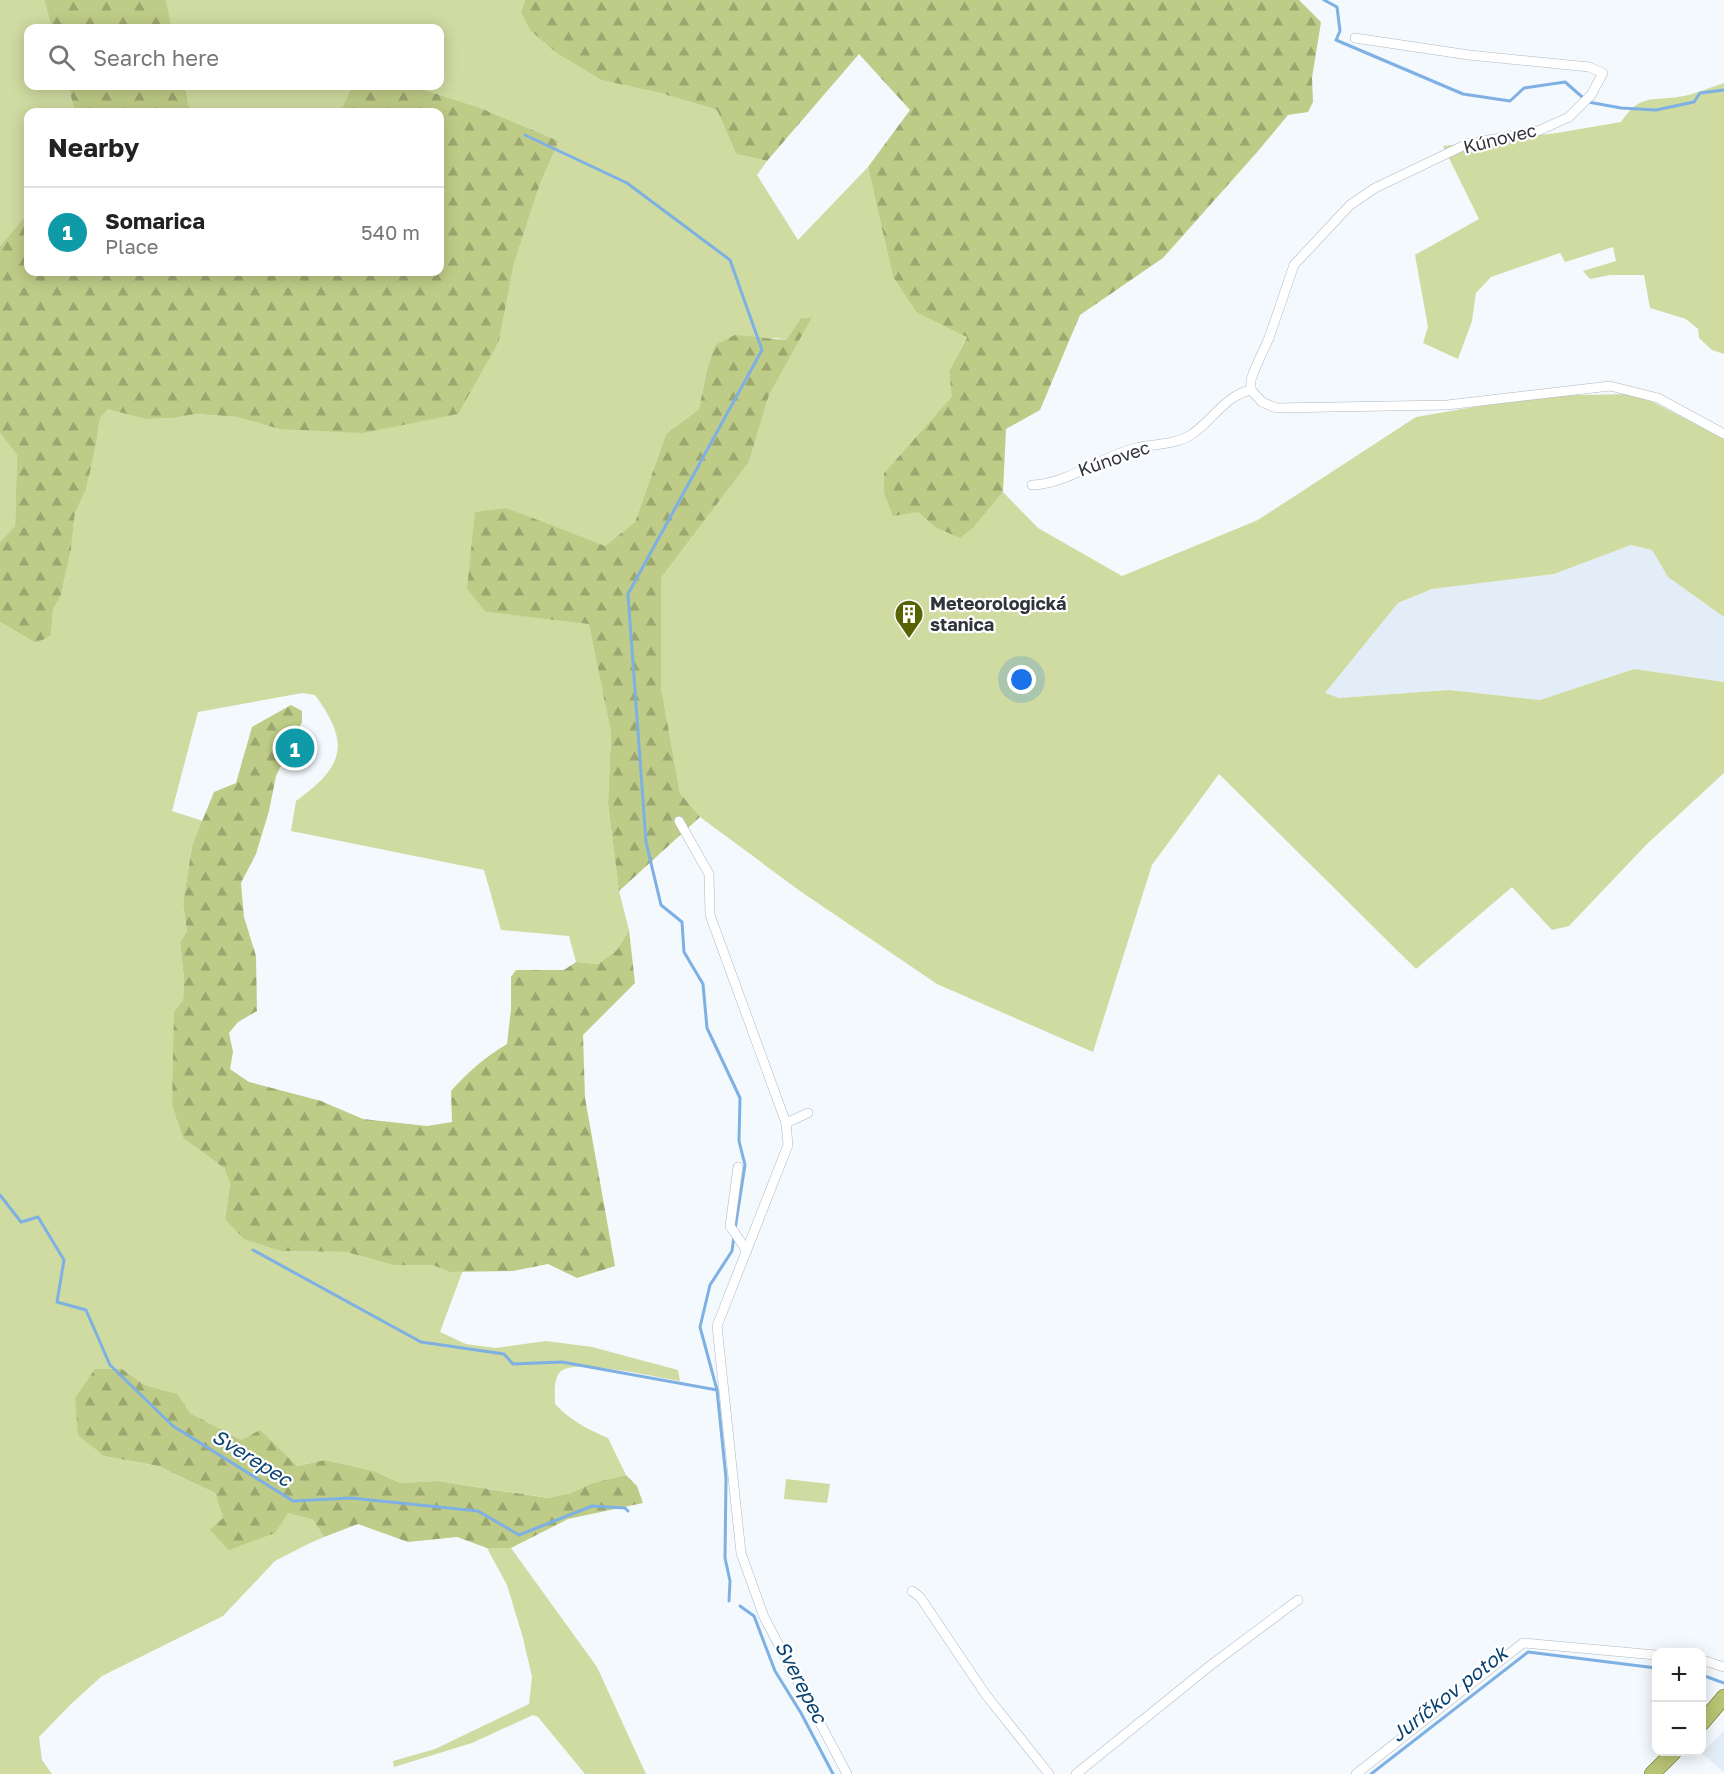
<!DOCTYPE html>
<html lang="en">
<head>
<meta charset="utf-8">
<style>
	body { margin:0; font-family:"Golos Text",sans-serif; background:#f2f2f2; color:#222 }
	.controls { position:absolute; right:18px; bottom:18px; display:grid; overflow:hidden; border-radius:12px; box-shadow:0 3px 15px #0003 }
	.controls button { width:54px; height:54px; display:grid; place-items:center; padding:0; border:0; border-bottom:2px solid #e0e0e0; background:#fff; color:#222; font:30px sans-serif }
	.you { position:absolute; left:1022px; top:680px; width:21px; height:21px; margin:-15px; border:4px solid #fff; border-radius:50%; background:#1a73e8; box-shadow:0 0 0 9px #1a73e833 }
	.badge { display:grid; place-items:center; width:39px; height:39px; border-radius:50%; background:#111827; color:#fff; font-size:20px; font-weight:700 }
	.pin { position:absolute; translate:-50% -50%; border:3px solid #fff; box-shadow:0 2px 6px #0006 }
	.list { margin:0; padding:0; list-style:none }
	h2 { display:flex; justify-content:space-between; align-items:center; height:78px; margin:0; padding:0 24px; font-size:26px }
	h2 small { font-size:20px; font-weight:400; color:#767676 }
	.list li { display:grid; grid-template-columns:39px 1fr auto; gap:18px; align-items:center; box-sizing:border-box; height:90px; padding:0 24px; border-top:2px solid #e0e0e0 }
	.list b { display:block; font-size:22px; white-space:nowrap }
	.list p { margin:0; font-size:20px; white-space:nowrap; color:#767676 }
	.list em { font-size:20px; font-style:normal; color:#767676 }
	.icon { flex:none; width:33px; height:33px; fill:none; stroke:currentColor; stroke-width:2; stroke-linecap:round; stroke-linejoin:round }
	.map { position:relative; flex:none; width:1724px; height:1774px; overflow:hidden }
	.search { position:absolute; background:#fff; box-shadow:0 3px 15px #0003; left:24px; top:24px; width:420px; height:66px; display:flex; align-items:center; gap:15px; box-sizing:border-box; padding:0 21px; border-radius:12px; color:#767676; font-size:22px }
	.panel { position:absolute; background:#fff; box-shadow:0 3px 15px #0003; left:24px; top:108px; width:420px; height:168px; border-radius:12px }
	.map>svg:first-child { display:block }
	.built { fill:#e2edf7 }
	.grass { fill:#cfdba1 }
	.forest { fill:url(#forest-firs) }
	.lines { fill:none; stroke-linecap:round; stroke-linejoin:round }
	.stream { stroke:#7eb0e3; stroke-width:3 }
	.street-casing { stroke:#adb8c3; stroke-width:10 }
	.primary-casing { stroke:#6c7724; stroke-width:16 }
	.street { stroke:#fff; stroke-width:9 }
	.primary { stroke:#b9c374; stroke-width:15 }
	.labels { text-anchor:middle; stroke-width:4.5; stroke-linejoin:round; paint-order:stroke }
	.street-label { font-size:18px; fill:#31353a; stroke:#fff }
	.poi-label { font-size:18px; font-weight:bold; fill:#31353a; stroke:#fff; text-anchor:start }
	.water-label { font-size:20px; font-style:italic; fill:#0a4372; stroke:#fff }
</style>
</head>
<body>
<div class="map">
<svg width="1724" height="1774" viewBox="0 0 1724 1774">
	<defs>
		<pattern id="forest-firs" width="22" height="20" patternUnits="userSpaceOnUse" patternTransform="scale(1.5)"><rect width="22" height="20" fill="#bfcc87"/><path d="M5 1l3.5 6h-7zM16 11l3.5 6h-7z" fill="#9ca66f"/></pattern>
	</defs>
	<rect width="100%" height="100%" fill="#f4f9fe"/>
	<!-- built -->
	<g class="built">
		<polygon points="1631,545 1652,550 1668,577 1724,617 1724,682 1634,669 1540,700 1449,690 1339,698 1324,694 1398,603 1432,589 1554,574"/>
		<polygon points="1724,1731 1724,1772 1701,1753"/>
	</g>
	<!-- grass -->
	<g class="grass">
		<polygon points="0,0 44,0 52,28 28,28 28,86 68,86 75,112 28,112 28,213 0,246"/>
		<path d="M 166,0 L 525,0 L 521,12 L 558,54 L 601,80 L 660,93 L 717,110 L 736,154 L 767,161 L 757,175 L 798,240 L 868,167 L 893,277 L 916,312 L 967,336 L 949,371 L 953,397 L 884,473 L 918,512 L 935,527 L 974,527 L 1003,492 L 1038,528 L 1122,576 L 1258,520 L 1416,417 L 1538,396 L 1628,394 L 1653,402 L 1724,439 L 1724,617 L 1668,577 L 1652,550 L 1631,545 L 1554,574 L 1432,589 L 1398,603 L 1325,693 L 1339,698 L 1449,690 L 1540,700 L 1634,669 L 1724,682 L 1724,773 L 1647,844 L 1569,926 L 1552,930 L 1512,887 L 1416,969 L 1219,774 L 1152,865 L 1093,1052 L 937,984 L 800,891 L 700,817 L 680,793 L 661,687 L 661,578 L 749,462 L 769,395 L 811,317 L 801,318 L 786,340 L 777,338 L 715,345 L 707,369 L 699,409 L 666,434 L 635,522 L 604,547 L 507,508 L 486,612 L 589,623 L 611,733 L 608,804 L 619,891 L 629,930 L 617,950 L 598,964 L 576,962 L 569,936 L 501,930 L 484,870 L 291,831 L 296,801 C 344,766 351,744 315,695 L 302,693 L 198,712 L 172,811 L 203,821 L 192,846 L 183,904 L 187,931 L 180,942 L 184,979 L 183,1001 L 174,1066 L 172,1105 L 183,1138 L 224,1168 L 230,1184 L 225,1219 L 281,1251 L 346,1252 L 393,1265 L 433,1265 L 449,1272 L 463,1270 L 440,1332 L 466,1344 L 495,1348 L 546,1341 L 592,1347 L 678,1370 L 680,1381 C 660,1378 572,1357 560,1372 C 553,1380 555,1395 555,1404 C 571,1421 587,1429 608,1438 L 626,1475 L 592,1483 L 571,1493 L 549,1498 L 438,1481 L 400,1483 L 374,1471 L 325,1460 L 297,1466 L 282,1453 L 242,1440 L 190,1413 L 178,1394 L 145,1385 L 122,1369 L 104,1456 L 158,1466 L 215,1493 L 223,1518 L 288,1513 L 313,1520 L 324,1537 L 308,1544 L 275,1561 L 223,1616 L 102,1676 L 71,1704 L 39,1737 L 42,1760 L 52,1774 L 0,1774 L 0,622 L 36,643 L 51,636 L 53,610 L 61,595 L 71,550 L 75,513 L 86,490 L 96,445 L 100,418 L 108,408 L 145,419 L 175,418 L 195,414 L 237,417 L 279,429 L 499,341 L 514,264 L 540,184 L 559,141 L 478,107 L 412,86 L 440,86 L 440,28 L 172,28 Z"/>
		<path d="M 1724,83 L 1724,354 L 1712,350 L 1699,338 L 1698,329 L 1686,319 L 1650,308 L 1644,275 L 1610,275 L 1590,279 L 1583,271 L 1616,261 L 1613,247 L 1565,262 L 1560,253 L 1491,277 L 1476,293 L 1472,321 L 1458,359 L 1423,343 L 1428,327 L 1415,255 L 1479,219 L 1443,146 L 1557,133 L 1621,122 C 1640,94 1650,101 1678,97 C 1693,95 1709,88 1724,83 Z"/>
		<polygon points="185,86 352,86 340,112 190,112"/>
		<polygon points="0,433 17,455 15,526 0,542"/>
		<polygon points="786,1479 830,1484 827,1503 784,1499"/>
		<polygon points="487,1548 511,1548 597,1667 646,1774 585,1774 538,1717 533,1715 472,1743 394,1767 393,1761 435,1749 529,1704 532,1677 523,1638 507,1585"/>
	</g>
	<!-- forest -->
	<g class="forest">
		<polygon points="44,0 166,0 172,28 52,28"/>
		<polygon points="525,0 1299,0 1321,22 1312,78 1313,102 1308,112 1288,115 1259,150 1163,258 1080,315 1040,410 1006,429 1003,492 974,527 960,538 935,527 918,512 893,516 884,493 884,473 952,397 949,371 967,337 916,312 893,277 868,167 910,110 859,54 767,161 736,154 717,110 660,93 601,80 558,54 530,30 521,12"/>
		<polygon points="68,86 185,86 190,112 75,112"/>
		<polygon points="352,86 412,86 478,107 559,141 540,184 514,264 499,341 458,414 363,433 279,429 237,417 195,414 175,418 145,419 108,409 100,418 96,445 86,490 75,513 71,550 61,595 53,610 51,636 36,643 0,622 0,542 15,526 17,455 0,433 0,246 28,213 28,272 440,272 440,112 340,112"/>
		<polygon points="812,317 769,395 749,462 661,578 661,687 680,793 700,817 619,891 608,804 611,733 589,624 486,612 467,589 475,512 507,508 605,546 635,522 666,434 699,409 707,369 715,345 735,335 786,340 801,318"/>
		<path d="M 291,705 L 302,711 L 302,722 L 276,776 L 269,811 L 256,854 L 241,883 L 244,917 L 256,956 L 257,1011 L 238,1022 L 229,1033 L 233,1052 L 230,1069 L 249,1082 L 321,1101 L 363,1119 L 427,1126 L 452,1122 L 451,1091 C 468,1072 485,1057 507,1044 L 511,1009 L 511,977 L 516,970 L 564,970 L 576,962 L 598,964 L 617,950 L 629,930 L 635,983 L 583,1035 L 585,1098 L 615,1266 L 577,1278 L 548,1264 L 513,1271 L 449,1272 L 433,1265 L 393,1265 L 346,1252 L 281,1251 L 244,1239 L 225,1219 L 230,1184 L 224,1168 L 183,1138 L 172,1105 L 174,1012 L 183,1001 L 184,979 L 180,942 L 187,931 L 183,904 L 192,846 L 214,792 L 236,783 L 252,727 Z"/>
		<polygon points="95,1369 122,1369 145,1385 178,1394 190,1413 242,1440 260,1430 297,1466 325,1460 374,1471 400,1483 438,1481 548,1498 571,1493 592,1483 626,1475 637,1486 643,1503 568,1519 511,1548 487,1548 457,1537 408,1542 358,1524 324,1537 313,1520 288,1513 275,1533 229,1550 210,1530 223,1518 215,1493 158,1466 104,1456 78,1435 75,1398"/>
	</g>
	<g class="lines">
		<!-- stream -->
		<g class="stream">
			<polyline points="1324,0 1337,7 1340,31 1336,40 1463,94 1510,101 1524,88 1565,82 1588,102 1621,108 1656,110 1694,102 1700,93 1724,90"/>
			<polyline points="525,135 627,183 730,260 762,350 628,594 646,842 661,905 682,922 684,952 703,984 707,1028 740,1098 739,1141 745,1165 735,1229"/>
			<polyline points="0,1195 21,1222 38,1217 64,1260 57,1302 86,1310 110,1365 173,1426 293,1501 351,1498 478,1511 519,1535 592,1506 625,1508 628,1511"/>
			<polyline points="253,1250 421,1342 504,1354 513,1364 562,1362 717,1390"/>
			<polyline points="729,1601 730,1581 725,1558 726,1478 717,1390 700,1327 710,1285 732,1251 734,1236"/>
			<polyline points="740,1606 754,1616 775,1671 801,1713 833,1774"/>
			<polyline points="1702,1675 1724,1683"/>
			<polyline points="1371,1774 1528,1652 1656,1668"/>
		</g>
		<!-- street casing -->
		<g class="street-casing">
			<g id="street">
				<polyline points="1355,38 1469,55 1589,67 1603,73 1591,95 1569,117 1538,131 1467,144 1375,188 1350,205 1294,265 1269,338 1254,371 1251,380 1251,390 1262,402 1276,408 1447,405 1610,386 1658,398 1724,434"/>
				<path d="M 1032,485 C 1068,484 1101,456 1136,448 C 1153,444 1173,445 1189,436 C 1211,423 1225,395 1251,390"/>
				<polyline points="679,821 709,874 710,915 786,1123 788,1145 717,1326 741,1553 764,1617 847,1774"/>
				<polyline points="786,1123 808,1113"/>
				<polyline points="738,1167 730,1226 747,1251"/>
				<polyline points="912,1591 920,1597 986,1695 1049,1774"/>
				<polyline points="1702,1660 1724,1667"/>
				<polyline points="1076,1774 1211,1665 1298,1600"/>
				<polyline points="1356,1774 1523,1643 1656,1655"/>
			</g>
		</g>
		<!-- primary casing -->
		<g class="primary-casing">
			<g id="primary">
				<polyline points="1702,1723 1724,1697"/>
				<polyline points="1652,1774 1674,1752"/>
			</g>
		</g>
		<!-- street -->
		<use href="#street" class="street"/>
		<!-- primary -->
		<use href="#primary" class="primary"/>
	</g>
	<!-- icons -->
	<defs>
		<g id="building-pin" transform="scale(1.5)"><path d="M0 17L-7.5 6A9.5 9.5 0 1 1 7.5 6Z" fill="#576303" stroke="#fff"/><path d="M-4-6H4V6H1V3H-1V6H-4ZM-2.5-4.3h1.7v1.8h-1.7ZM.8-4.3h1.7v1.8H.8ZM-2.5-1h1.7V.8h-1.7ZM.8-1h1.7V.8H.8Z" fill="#fff"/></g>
	</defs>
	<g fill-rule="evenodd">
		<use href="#building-pin" x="909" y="614"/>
	</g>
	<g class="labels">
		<!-- street labels -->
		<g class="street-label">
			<text transform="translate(1500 139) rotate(-14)" y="6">Kúnovec</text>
			<text transform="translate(1114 459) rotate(-19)" y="6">Kúnovec</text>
		</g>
		<!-- poi labels -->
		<g class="poi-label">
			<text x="930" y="610">Meteorologická<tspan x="930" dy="21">stanica</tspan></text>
		</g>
		<!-- water labels -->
		<g class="water-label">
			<text transform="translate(252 1458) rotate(32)" y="7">Sverepec</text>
			<text transform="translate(801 1682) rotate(63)" y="7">Sverepec</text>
			<text transform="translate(1449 1694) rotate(-38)" y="7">Juríčkov potok</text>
		</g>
	</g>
</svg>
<div class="controls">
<button>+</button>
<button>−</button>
</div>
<div class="you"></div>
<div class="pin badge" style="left:295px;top:748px;background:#0f9aa8">1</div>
<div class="search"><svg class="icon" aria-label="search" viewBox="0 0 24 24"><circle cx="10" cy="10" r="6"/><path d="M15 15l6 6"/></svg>Search here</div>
<section class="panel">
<h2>Nearby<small></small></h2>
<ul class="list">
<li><span class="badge" style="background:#0f9aa8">1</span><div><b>Somarica</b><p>Place</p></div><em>540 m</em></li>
</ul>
</section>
</div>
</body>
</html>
